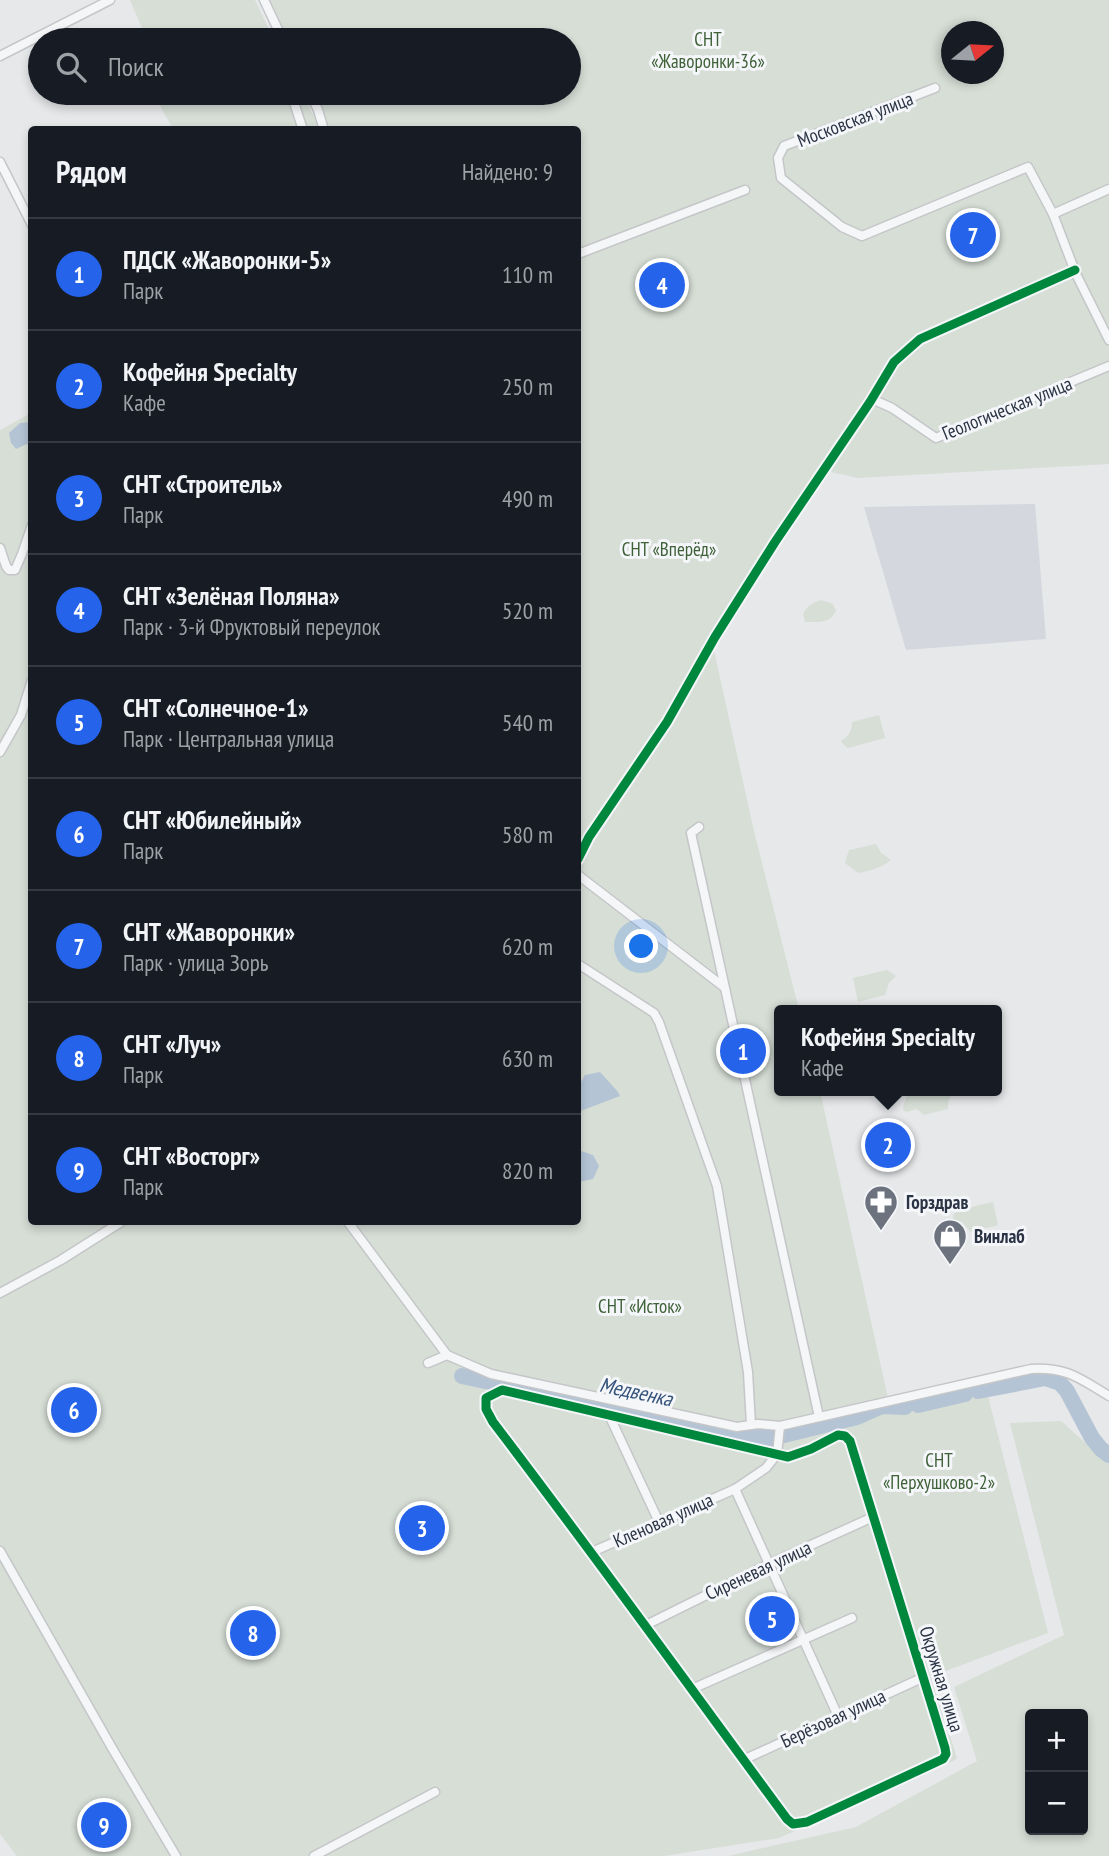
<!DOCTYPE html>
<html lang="ru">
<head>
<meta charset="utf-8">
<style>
	body { margin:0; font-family:"PT Sans Narrow",sans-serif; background:#242831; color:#f1f3f6 }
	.controls { position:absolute; right:21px; bottom:21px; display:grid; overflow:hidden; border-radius:7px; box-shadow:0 4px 10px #0003 }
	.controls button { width:63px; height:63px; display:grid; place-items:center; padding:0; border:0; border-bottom:2px solid #363941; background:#171b24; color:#f1f3f6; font:35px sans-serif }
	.compass { position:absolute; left:941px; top:21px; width:63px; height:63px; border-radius:50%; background:#171b24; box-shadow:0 4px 10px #0003; rotate:72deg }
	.you { position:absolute; left:642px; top:947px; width:24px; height:24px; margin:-18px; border:5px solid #fff; border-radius:50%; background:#1a73e8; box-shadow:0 0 0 10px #1a73e833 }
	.badge { display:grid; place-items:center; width:46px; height:46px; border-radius:50%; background:#2563eb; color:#fff; font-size:23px; font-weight:700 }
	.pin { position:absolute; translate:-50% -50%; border:4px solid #fff; box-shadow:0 2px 7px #0006 }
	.popup { position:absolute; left:774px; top:1005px; width:228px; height:91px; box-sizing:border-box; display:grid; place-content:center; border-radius:7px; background:#171b24; filter:drop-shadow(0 2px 5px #0005); font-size:23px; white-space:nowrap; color:#9ea1a6 }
	.popup b { font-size:26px; color:#f1f3f6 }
	.popup::after { content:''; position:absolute; left:50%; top:100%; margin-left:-14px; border:14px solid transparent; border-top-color:#171b24 }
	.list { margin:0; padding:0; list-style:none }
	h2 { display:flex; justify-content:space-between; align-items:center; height:91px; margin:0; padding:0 28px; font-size:30px }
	h2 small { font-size:23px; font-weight:400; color:#9ea1a6 }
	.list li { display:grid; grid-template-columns:46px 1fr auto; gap:21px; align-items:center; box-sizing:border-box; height:112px; padding:0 28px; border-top:2px solid #363941 }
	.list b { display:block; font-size:26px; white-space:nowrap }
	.list p { margin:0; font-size:23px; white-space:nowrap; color:#9ea1a6 }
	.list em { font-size:23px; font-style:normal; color:#9ea1a6 }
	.icon { flex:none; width:38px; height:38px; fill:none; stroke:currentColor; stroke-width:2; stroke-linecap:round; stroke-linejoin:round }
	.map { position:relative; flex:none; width:1109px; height:1856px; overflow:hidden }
	.search { position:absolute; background:#171b24; box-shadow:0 4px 10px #0003; left:28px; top:28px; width:553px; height:77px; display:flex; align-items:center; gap:18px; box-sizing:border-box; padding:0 24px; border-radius:38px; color:#9ea1a6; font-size:26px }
	.panel { position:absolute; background:#171b24; box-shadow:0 4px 10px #0003; left:28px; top:126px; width:553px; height:1099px; border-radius:7px }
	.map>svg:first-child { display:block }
	.built { fill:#d4d7dd }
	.green { fill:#d6ded6; fill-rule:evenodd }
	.water { fill:#b4c4d5 }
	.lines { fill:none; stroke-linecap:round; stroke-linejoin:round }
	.river { stroke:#b4c4d5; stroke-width:16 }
	.minor-casing { stroke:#c4c6c8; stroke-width:11 }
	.minor { stroke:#f5f6f7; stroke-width:8 }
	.cycleway-casing { stroke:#f4f6f9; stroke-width:13 }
	.cycleway { stroke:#00873e; stroke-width:9 }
	.labels { text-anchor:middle; stroke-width:6; stroke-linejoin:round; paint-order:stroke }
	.park-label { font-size:19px; fill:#3f6138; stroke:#f4f6f9 }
	.street-label { font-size:19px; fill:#2b3445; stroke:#f4f6f9 }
	.poi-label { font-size:19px; font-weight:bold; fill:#2b3445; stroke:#f4f6f9; text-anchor:start }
	.water-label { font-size:21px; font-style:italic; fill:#34527a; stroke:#f4f6f9 }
</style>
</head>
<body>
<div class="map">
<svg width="1109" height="1856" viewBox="0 0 1109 1856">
	<rect width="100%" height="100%" fill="#e6e8ea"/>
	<!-- built -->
	<polygon class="built" points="1035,504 1046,639 906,650 864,507"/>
	<!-- green -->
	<g class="green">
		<polygon points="130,0 255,0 274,40 147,40"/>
		<path d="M 270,0 L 1109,0 L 1109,464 L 858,478 L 827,471 L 738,603 L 713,646 L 753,827 L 799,1010 L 780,1010 L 780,1091 L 820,1091 L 891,1412 L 987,1392 L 1048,1633 L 932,1676 L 957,1759 L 779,1838 L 664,1856 L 17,1856 L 0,1834 L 0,430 L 31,413 L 32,1222 L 578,1222 L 578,130 L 173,129 L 153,93 L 304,93 L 311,111 L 323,128 L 313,93 L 569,93 L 569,40 L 289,40 ZM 951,32 L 993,32 L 993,74 L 951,74 Z"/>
		<path d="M 821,600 L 833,604 L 836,611 C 829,624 818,622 805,622 L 803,614 C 807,606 812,603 821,600 Z"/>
		<path d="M 879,715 L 885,738 L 848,748 L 841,742 L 841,741 C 849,736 852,731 852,722 Z"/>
		<path d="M 876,844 L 881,853 L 891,860 C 881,868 870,871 858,873 L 845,863 L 849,850 Z"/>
		<polygon points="887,970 896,976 889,983 885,995 858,1002 853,978"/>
		<path d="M 921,1091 L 953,1092 L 948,1102 L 948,1109 L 924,1115 L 917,1109 L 907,1112 L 904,1111 L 903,1108 C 907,1094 907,1094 921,1091 Z"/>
		<polygon points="993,1202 998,1225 971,1232 962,1222 953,1220 953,1215 958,1210"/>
		<path d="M 1061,1421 L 1109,1464 L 1109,1856 L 728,1856 L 856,1827 L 977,1761 L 954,1687 L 1064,1635 L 1010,1423 ZM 1030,1714 L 1083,1714 L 1083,1830 L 1030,1830 Z"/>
	</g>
	<!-- water -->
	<g class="water">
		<polygon points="31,422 31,442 16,449 11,443 9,433 20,423"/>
		<polygon points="600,1072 618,1092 620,1096 578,1112 578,1087 585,1075"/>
		<polygon points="578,1150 593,1155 599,1166 593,1179 578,1182"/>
	</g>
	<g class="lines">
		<!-- river -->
		<g class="river">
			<polyline points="462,1376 485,1381"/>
			<polyline points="491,1382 737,1435 771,1438"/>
			<polyline points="978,1391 1045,1378 1060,1383 1067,1391 1092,1438 1101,1449 1109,1455"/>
			<polyline points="918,1405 965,1394"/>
			<polyline points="784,1435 857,1417 882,1406 905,1407"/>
		</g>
		<!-- minor casing -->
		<g class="minor-casing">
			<g id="minor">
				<polyline points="264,0 283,40"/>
				<polyline points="0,56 110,0"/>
				<polyline points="935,88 784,146 778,158 781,178 842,227 862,236 1028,167 1053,214 1076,274 1109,340"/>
				<polyline points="291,93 303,130"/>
				<polyline points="310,93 318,110 324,130"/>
				<polyline points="0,162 32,225"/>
				<polyline points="1053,214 1109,189"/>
				<polyline points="578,254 745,190"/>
				<polyline points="872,399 892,408 936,438 1109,366"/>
				<polyline points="0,548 6,566 9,570 15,570 22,554 32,525"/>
				<polyline points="0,752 21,715 32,680"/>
				<polyline points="699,827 691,833 819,1417"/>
				<polyline points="578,859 589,837 667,722 715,637 775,542 870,402 894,362 920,339 1075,270"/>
				<polyline points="578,875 724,987"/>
				<polyline points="578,964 654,1013 659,1022 717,1186 748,1372 751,1425"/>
				<path d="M 348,1222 L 447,1355 L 491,1374 L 737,1427 L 758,1424 L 780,1426 L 1031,1369 C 1067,1367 1079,1378 1109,1396"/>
				<polyline points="0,1293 61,1260 121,1222"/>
				<polyline points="428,1363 447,1355"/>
				<path d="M 502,1390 L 788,1457 L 811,1449 L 838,1435 L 845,1436 L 850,1441 L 945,1748 L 946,1754 L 943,1759 L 807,1822 L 793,1824 L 787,1819 C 689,1686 593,1553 493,1422 L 486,1409 L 486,1398 Z"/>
				<polyline points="609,1415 659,1522"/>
				<polyline points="735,1489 838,1716"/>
				<polyline points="0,1551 112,1748 176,1856"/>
				<polyline points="592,1552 735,1489 766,1468 777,1454 780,1426"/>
				<polyline points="644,1626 769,1564 873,1517"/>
				<polyline points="692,1689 852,1618"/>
				<polyline points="743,1760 924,1677"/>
				<polyline points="314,1856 435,1792"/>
			</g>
		</g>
		<!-- minor -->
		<use href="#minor" class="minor"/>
		<!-- cycleway casing -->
		<g class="cycleway-casing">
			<g id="cycleway">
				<polyline points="578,859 589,837 667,722 715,637 775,542 870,402 894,362 920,339 1075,270"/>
				<path d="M 502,1390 L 788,1457 L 811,1449 L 838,1435 L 845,1436 L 850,1441 L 945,1748 L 946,1754 L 943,1759 L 807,1822 L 793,1824 L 787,1819 C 689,1686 593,1553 493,1422 L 486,1409 L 486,1398 Z"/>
			</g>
		</g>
		<!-- cycleway -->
		<use href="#cycleway" class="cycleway"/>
	</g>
	<!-- icons -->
	<defs>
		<g id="pharmacy-pin" transform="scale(1.75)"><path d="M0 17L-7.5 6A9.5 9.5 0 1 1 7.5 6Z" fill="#6c737f" stroke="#f4f6f9"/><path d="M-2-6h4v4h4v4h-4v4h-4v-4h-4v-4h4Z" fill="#fff"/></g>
		<g id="shop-pin" transform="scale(1.75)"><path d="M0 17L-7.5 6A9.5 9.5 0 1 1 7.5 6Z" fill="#6c737f" stroke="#f4f6f9"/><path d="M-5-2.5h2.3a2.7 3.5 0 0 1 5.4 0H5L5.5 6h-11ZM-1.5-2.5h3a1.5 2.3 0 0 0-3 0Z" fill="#fff"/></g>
	</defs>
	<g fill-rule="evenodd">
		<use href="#pharmacy-pin" x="881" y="1202"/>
		<use href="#shop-pin" x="950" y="1236"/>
	</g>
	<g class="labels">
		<!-- park labels -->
		<g class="park-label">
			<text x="708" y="46">СНТ<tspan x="708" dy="22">«Жаворонки-36»</tspan></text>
			<text x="669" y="556">СНТ «Вперёд»</text>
			<text x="640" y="1313">СНТ «Исток»</text>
			<text x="939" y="1467">СНТ<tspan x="939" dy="22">«Перхушково-2»</tspan></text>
		</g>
		<!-- street labels -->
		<g class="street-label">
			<text transform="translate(855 119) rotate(-21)" y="7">Московская улица</text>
			<text transform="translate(1007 408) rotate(-22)" y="7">Геологическая улица</text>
			<text transform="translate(663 1520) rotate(-24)" y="7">Кленовая улица</text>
			<text transform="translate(758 1570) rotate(-25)" y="7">Сиреневая улица</text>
			<text transform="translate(942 1679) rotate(73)" y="7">Окружная улица</text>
			<text transform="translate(833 1718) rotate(-25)" y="7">Берёзовая улица</text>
		</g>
		<!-- poi labels -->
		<g class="poi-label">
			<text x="906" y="1209">Горздрав</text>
			<text x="974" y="1243">Винлаб</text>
		</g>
		<!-- water labels -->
		<g class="water-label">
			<text transform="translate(636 1392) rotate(12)" y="7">Медвенка</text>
		</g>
	</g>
</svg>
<div class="controls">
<button>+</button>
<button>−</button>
</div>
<svg class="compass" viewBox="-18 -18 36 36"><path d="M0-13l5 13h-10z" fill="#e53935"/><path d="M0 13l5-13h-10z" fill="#9ea1a6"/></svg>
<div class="you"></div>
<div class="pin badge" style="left:743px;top:1051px">1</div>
<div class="pin badge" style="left:888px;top:1145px">2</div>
<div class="popup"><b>Кофейня Specialty</b>Кафе</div>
<div class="pin badge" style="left:422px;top:1528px">3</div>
<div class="pin badge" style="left:662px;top:285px">4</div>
<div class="pin badge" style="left:772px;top:1619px">5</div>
<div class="pin badge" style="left:74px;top:1410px">6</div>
<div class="pin badge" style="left:973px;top:235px">7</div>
<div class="pin badge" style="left:253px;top:1633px">8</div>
<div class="pin badge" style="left:104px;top:1825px">9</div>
<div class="search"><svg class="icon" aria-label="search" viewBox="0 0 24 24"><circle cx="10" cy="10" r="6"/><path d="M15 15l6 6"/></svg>Поиск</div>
<section class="panel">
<h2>Рядом<small>Найдено: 9</small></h2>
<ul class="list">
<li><span class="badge">1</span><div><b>ПДСК «Жаворонки-5»</b><p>Парк</p></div><em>110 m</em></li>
<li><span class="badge">2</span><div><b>Кофейня Specialty</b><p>Кафе</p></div><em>250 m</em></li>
<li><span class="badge">3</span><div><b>СНТ «Строитель»</b><p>Парк</p></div><em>490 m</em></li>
<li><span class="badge">4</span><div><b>СНТ «Зелёная Поляна»</b><p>Парк · 3-й Фруктовый переулок</p></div><em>520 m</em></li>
<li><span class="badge">5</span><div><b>СНТ «Солнечное-1»</b><p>Парк · Центральная улица</p></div><em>540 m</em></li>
<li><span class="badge">6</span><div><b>СНТ «Юбилейный»</b><p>Парк</p></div><em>580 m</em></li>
<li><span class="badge">7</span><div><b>СНТ «Жаворонки»</b><p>Парк · улица Зорь</p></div><em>620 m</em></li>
<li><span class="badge">8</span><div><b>СНТ «Луч»</b><p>Парк</p></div><em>630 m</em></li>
<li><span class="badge">9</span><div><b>СНТ «Восторг»</b><p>Парк</p></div><em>820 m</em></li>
</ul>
</section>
</div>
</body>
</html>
